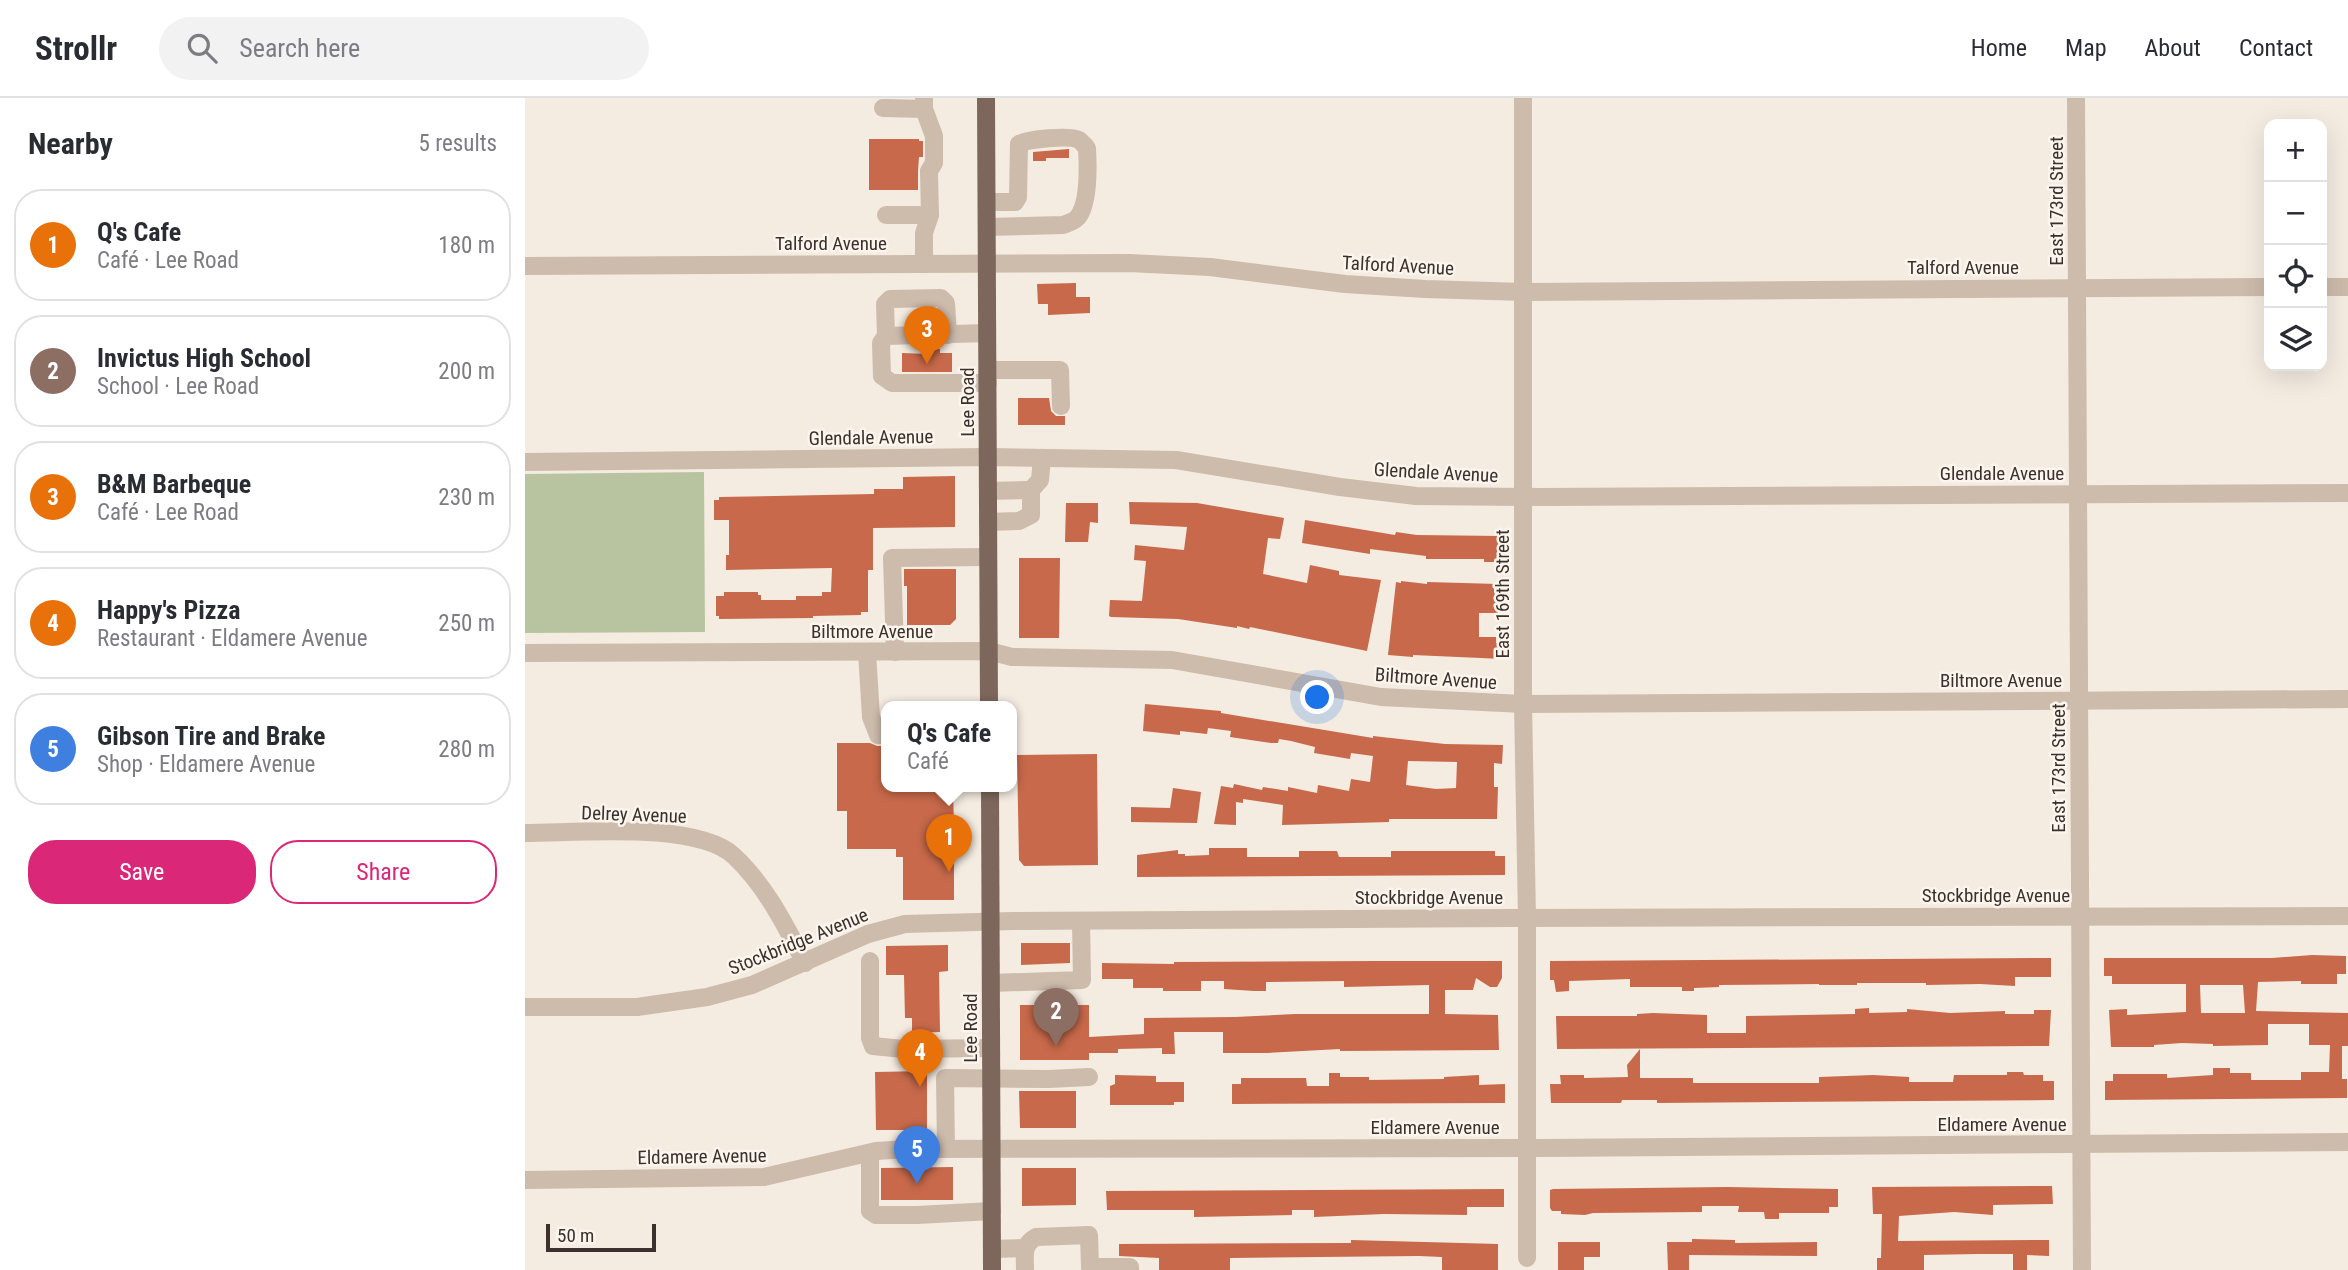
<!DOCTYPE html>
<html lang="en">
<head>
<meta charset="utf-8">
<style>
	body { margin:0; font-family:"Roboto Condensed",sans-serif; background:#f2f2f3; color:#2b2b33 }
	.controls { position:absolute; right:21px; top:21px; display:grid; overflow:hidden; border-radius:14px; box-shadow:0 7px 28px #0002 }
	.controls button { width:63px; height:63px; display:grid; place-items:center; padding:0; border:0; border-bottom:2px solid #e1e1e2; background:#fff; color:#2b2b33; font:35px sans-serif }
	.scale { position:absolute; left:21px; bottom:18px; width:110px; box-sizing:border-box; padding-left:7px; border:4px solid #3b302b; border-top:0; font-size:19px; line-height:24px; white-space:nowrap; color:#3b302b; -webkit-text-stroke:5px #fbf5ee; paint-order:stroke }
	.you { position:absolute; left:793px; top:600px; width:24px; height:24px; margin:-18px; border:5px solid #fff; border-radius:50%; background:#1a73e8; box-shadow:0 0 0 10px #1a73e833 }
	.badge { display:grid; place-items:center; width:46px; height:46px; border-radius:50%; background:#db2777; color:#fff; font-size:23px; font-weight:700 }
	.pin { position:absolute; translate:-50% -58px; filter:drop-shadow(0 2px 4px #0008) }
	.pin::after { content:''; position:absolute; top:37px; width:24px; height:21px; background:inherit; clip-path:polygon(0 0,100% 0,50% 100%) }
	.popup { position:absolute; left:356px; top:603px; width:136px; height:91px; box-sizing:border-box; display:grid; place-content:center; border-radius:14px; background:#fff; filter:drop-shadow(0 2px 5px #0005); font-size:23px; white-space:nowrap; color:#7c7c81 }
	.popup b { font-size:26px; color:#2b2b33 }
	.popup::after { content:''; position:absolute; left:50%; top:100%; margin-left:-14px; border:14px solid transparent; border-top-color:#fff }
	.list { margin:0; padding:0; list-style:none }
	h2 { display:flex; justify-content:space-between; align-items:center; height:91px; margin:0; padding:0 28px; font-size:30px }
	h2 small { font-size:23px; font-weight:400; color:#7c7c81 }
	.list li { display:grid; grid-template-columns:46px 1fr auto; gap:21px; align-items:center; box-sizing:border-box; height:112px; margin:0 14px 14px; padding:0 14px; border:2px solid #e1e1e2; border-radius:28px }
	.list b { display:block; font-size:26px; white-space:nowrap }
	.list p { margin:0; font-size:23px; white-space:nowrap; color:#7c7c81 }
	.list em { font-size:23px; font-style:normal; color:#7c7c81 }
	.actions { display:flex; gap:14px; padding:21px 28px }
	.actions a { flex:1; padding:16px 0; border:2px solid #db2777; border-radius:28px; text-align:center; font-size:24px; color:#db2777 }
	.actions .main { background:#db2777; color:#fff }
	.icon { flex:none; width:38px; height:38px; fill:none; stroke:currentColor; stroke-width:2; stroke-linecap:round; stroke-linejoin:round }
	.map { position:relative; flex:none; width:1823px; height:1172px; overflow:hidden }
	header { display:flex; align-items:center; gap:42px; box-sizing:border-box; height:98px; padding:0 35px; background:#fff; border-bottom:2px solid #e1e1e2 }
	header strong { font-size:33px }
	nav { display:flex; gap:38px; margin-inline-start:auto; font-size:24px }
	.search { width:490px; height:63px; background:#f2f2f3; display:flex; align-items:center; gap:18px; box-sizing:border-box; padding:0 24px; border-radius:38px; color:#7c7c81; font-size:26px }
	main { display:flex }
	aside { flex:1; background:#fff }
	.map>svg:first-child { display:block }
	.green { fill:#b8c4a0 }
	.building { fill:#c8694b; fill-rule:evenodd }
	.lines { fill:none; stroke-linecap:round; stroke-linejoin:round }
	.minor { stroke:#cdbbac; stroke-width:18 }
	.major { stroke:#7d675c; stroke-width:18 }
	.labels { text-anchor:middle; stroke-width:5; stroke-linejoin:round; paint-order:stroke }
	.street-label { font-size:19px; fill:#3b302b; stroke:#fbf5ee }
</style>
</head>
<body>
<header>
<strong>Strollr</strong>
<div class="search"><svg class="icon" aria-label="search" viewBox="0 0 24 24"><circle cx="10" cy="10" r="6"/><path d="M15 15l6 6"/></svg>Search here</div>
<nav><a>Home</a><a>Map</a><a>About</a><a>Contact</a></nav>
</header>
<main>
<aside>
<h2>Nearby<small>5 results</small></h2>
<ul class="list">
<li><span class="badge" style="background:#e8710a">1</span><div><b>Q's Cafe</b><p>Café · Lee Road</p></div><em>180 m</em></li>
<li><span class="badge" style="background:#8d6e63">2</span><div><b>Invictus High School</b><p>School · Lee Road</p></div><em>200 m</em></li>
<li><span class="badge" style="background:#e8710a">3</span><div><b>B&amp;M Barbeque</b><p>Café · Lee Road</p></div><em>230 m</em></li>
<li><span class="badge" style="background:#e8710a">4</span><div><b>Happy's Pizza</b><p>Restaurant · Eldamere Avenue</p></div><em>250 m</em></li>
<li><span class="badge" style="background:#3f7fe0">5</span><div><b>Gibson Tire and Brake</b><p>Shop · Eldamere Avenue</p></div><em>280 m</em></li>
</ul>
<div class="actions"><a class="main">Save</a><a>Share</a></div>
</aside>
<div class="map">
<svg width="1823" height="1172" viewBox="0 0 1823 1172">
	<rect width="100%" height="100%" fill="#f4ebe1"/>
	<!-- green -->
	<polygon class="green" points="179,374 180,534 0,535 0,376"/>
	<!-- building -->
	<g class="building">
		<polygon points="344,41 394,41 394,43 398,43 398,59 394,59 393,73 393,92 344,92"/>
		<polygon points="544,51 544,60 521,60 521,63 508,63 508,54"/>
		<polygon points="551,185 551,199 565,199 565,215 523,217 523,206 513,206 512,186"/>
		<polygon points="403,251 415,251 415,255 427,255 427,274 377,274 377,255 403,256"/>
		<polygon points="493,300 524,300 526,313 531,318 540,318 540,327 493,327"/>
		<polygon points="430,378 430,429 348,430 348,472 343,472 343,514 336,514 336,517 288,518 288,520 194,521 194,518 191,518 191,498 199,498 199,494 233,494 233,497 236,497 236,502 271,502 271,498 297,498 297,494 306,494 307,470 201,472 201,457 204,457 204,422 189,422 189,402 194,402 194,399 349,396 349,391 378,391 378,379"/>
		<polygon points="604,404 672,405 759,420 755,441 743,440 738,476 782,485 785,467 814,473 814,477 856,482 842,553 725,529 724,531 712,528 712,530 653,521 586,519 584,518 585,502 617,503 621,463 609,462 610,447 659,452 662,429 605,426"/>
		<polygon points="541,405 573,405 573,425 565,424 563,444 540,444"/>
		<polygon points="780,422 870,437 871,434 892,437 976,438 976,464 959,464 959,461 901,461 901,458 845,451 845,456 777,445"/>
		<polygon points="494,460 535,460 534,540 494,540"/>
		<polygon points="379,471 431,471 431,521 425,527 382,527 382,488 379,488"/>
		<polygon points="876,483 902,486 902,484 973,486 973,515 954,515 954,539 971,539 971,545 978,545 978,561 888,557 888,559 863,557 871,484 876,485"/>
		<path d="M 620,606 L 696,613 L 696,615 L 848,640 L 848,638 L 920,646 L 978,647 L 977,666 L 969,665 L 969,689 L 973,689 L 972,721 L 864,721 L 864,724 L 757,727 L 758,707 L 718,701 L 718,705 L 711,704 L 711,727 L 689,726 L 696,688 L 708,690 L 709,686 L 737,692 L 738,689 L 763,693 L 763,689 L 792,695 L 793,687 L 824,693 L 826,681 L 845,684 L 848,658 L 826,655 L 825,661 L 789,655 L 790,649 L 766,643 L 754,641 L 753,645 L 746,645 L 705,639 L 706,633 L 683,630 L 682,636 L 655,633 L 655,637 L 618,633 ZM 883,663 L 932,664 L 931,690 L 911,691 L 881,687 Z"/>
		<polygon points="312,645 345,645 352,648 361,648 361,688 428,688 429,732 424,738 429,744 429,802 378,802 378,759 371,759 371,751 322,751 322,713 312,713"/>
		<polygon points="572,656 573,767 499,768 494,762 492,657"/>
		<polygon points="648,690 676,694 672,725 606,724 606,709 645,710"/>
		<polygon points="684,750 722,750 722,759 774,759 774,753 812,753 814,759 866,759 866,753 970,753 970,758 980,758 980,777 612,779 612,757 653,752 653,756 660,756 660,758 684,757"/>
		<polygon points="496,845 545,845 545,865 496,867"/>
		<polygon points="423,847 423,873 414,874 415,934 387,935 387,920 380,920 379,877 361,877 361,848"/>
		<path d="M 1787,857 L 1821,858 L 1821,876 L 1812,876 L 1812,886 L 1776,886 L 1776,883 L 1733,884 L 1731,913 L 1823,915 L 1823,948 L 1817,948 L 1817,981 L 1822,981 L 1822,1000 L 1580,1002 L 1580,983 L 1588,983 L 1588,976 L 1642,976 L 1642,980 L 1688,977 L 1688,970 L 1705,970 L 1705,975 L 1726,975 L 1726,982 L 1776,982 L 1776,974 L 1804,974 L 1805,947 L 1784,947 L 1784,926 L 1743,926 L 1743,947 L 1688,948 L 1688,946 L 1657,945 L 1629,947 L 1629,949 L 1586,949 L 1584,912 L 1602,911 L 1602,917 L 1661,914 L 1661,886 L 1587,886 L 1587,878 L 1579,878 L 1579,860 L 1747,860 ZM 1675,887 L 1718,887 L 1720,915 L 1676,915 Z"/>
		<polygon points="1526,860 1526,879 1490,879 1490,888 1455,886 1401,887 1401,885 1332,885 1332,887 1294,887 1294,886 1194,887 1194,889 1169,890 1169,893 1157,893 1157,889 1105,889 1105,881 1044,883 1044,893 1031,894 1029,882 1025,882 1025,863"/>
		<polygon points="853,863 977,863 977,880 972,889 965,889 951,880 948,892 920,892 920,916 973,917 974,952 815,953 815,951 742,955 698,955 698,934 649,934 650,956 637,956 637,950 593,951 593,955 564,955 564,962 495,962 495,907 564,907 564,939 619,936 619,920 710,919 770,916 904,916 904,887 819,889 819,883 741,884 741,893 729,893 699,891 699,883 676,883 676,893 638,893 638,890 608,890 608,881 577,881 577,865 649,866 649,864"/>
		<polygon points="1344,910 1344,915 1382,914 1382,911 1425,915 1480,913 1480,916 1509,916 1509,912 1526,912 1524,948 1032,951 1031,918 1112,918 1112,916 1128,915 1182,917 1182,935 1221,935 1221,918 1330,916 1330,911"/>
		<polygon points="1115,951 1115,980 1168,980 1168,985 1294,985 1294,979 1348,977 1384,979 1384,984 1428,984 1429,977 1482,977 1482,974 1498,974 1499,977 1518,977 1518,983 1529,983 1529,1002 1132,1005 1132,1002 1097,1002 1096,1005 1026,1005 1025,986 1036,986 1035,977 1059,977 1059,980 1103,979 1102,967"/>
		<polygon points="402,973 402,1032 351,1032 350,974"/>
		<polygon points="804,975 815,975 815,979 844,979 844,982 919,981 919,979 954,977 954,987 980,986 980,1005 707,1006 707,986 716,986 716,980 781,980 782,988 804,988"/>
		<polygon points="590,977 631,978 631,984 659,984 659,1004 649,1004 649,1007 585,1007 585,988 590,986"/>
		<polygon points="494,993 551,993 551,1030 495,1030"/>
		<polygon points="428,1069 428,1102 356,1102 356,1070"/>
		<polygon points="497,1070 551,1070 551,1107 497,1108"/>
		<polygon points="1527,1088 1528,1106 1468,1107 1468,1117 1429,1114 1374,1118 1373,1143 1524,1142 1524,1158 1502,1157 1502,1172 1488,1172 1488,1156 1453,1156 1399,1157 1399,1172 1352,1172 1352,1160 1356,1160 1357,1116 1348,1116 1347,1089"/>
		<polygon points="1202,1089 1313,1091 1313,1109 1304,1109 1304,1115 1254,1115 1254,1121 1240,1121 1239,1114 1213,1114 1214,1108 1177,1108 1177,1114 1068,1115 1060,1117 1036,1116 1036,1113 1027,1113 1025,1110 1025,1092 1028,1091"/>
		<polygon points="979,1091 979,1109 942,1109 942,1117 859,1116 789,1119 789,1112 767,1112 767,1117 669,1119 669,1112 582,1112 581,1093"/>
		<polygon points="1167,1141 1210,1142 1210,1145 1292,1144 1292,1158 1164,1157 1164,1172 1143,1172 1142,1144 1167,1144"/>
		<polygon points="826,1142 973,1146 973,1172 917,1172 917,1159 894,1158 705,1160 705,1172 634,1172 634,1160 594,1158 594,1146 826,1145"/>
		<polygon points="1033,1144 1075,1144 1075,1159 1059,1159 1059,1172 1033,1172"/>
	</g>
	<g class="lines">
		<!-- minor -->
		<g class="minor">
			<polyline points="399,0 399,11 409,38 409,65 404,73 405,117 399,135 399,165"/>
			<polyline points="998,0 998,606 1002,820 1002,1160"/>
			<polyline points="1551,0 1557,1172"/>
			<polyline points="358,10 399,11"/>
			<path d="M 462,104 L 490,104 L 493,99 L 494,46 C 503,41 544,37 554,42 C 556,43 560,48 562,50 C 563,68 564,105 553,119 C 549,124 543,125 538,127 L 462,129"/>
			<polyline points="361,117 405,117"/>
			<polyline points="0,168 604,165 685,169 820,186 900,191 999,194 1744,189"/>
			<polyline points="1797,189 1823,189"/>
			<polyline points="462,235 361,238 356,245 357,278 367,285 463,285"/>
			<polyline points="361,238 360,206 365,201 416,200 421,205 423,237"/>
			<polyline points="463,272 535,272 536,308"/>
			<polyline points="0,364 463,359 651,362 815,389 891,398 1016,399 1823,395"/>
			<polyline points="463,393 506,392"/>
			<polyline points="463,424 494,423 506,417 506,392 515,382 517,360"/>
			<polyline points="342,554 346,619 353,637 361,637"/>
			<polyline points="370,554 367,460 463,459"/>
			<polyline points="0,555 464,553 487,559 647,562 856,599 998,606 1823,601"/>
			<path d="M 0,735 C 52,735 171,723 209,758 C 241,788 260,827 280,865"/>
			<polyline points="345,863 345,940 348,948 378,951 466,950"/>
			<polyline points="466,885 557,882 556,823"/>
			<polyline points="0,909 112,909 182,899 227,887 343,836 380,826 488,823 985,820 1823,818"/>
			<polyline points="421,1051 420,980 524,981 564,979"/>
			<polyline points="345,1055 345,1113 351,1117 392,1117 467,1113"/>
			<polyline points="0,1082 239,1079 351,1053 383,1051 1016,1050 1823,1044"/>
			<polyline points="467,1151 500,1150"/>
			<path d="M 500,1172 C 500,1157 497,1147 511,1139 L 564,1137 L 565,1169 L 605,1169 L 605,1172"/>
		</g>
		<!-- major -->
		<g class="major">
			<polyline points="461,0 464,608"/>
			<polyline points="465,688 467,1172"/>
		</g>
	</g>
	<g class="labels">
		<!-- street labels -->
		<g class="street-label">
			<text transform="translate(1531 103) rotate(-90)" y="7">East 173rd Street</text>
			<text x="306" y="152">Talford Avenue</text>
			<text transform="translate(873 167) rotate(3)" y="7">Talford Avenue</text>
			<text x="1438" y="176">Talford Avenue</text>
			<text transform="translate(442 304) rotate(-90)" y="7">Lee Road</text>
			<text transform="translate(346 339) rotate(-1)" y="7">Glendale Avenue</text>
			<text transform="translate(911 374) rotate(3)" y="7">Glendale Avenue</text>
			<text x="1477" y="382">Glendale Avenue</text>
			<text transform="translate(977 496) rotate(-90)" y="7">East 169th Street</text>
			<text x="347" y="540">Biltmore Avenue</text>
			<text transform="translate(911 580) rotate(4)" y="7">Biltmore Avenue</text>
			<text x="1476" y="589">Biltmore Avenue</text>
			<text transform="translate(1533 670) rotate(-90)" y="7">East 173rd Street</text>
			<text transform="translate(109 716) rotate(2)" y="7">Delrey Avenue</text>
			<text x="1471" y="804">Stockbridge Avenue</text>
			<text x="904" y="806">Stockbridge Avenue</text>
			<text transform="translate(273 843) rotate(-22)" y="7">Stockbridge Avenue</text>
			<text transform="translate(445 930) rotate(-90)" y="7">Lee Road</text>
			<text x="1477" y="1033">Eldamere Avenue</text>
			<text x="910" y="1036">Eldamere Avenue</text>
			<text transform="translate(177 1058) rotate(-1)" y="7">Eldamere Avenue</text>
		</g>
	</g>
</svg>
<div class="controls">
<button>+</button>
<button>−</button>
<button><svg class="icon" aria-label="locate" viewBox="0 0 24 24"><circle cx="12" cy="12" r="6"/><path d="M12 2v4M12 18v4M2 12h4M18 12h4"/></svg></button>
<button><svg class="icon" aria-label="layers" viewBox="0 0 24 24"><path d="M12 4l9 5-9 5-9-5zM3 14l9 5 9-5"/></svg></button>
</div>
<div class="scale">50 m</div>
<div class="you"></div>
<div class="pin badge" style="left:424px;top:774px;background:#e8710a">1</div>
<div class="popup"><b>Q's Cafe</b>Café</div>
<div class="pin badge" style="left:531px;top:948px;background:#8d6e63">2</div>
<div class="pin badge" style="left:402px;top:266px;background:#e8710a">3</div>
<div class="pin badge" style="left:395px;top:989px;background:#e8710a">4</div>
<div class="pin badge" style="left:392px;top:1086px;background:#3f7fe0">5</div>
</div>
</main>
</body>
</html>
